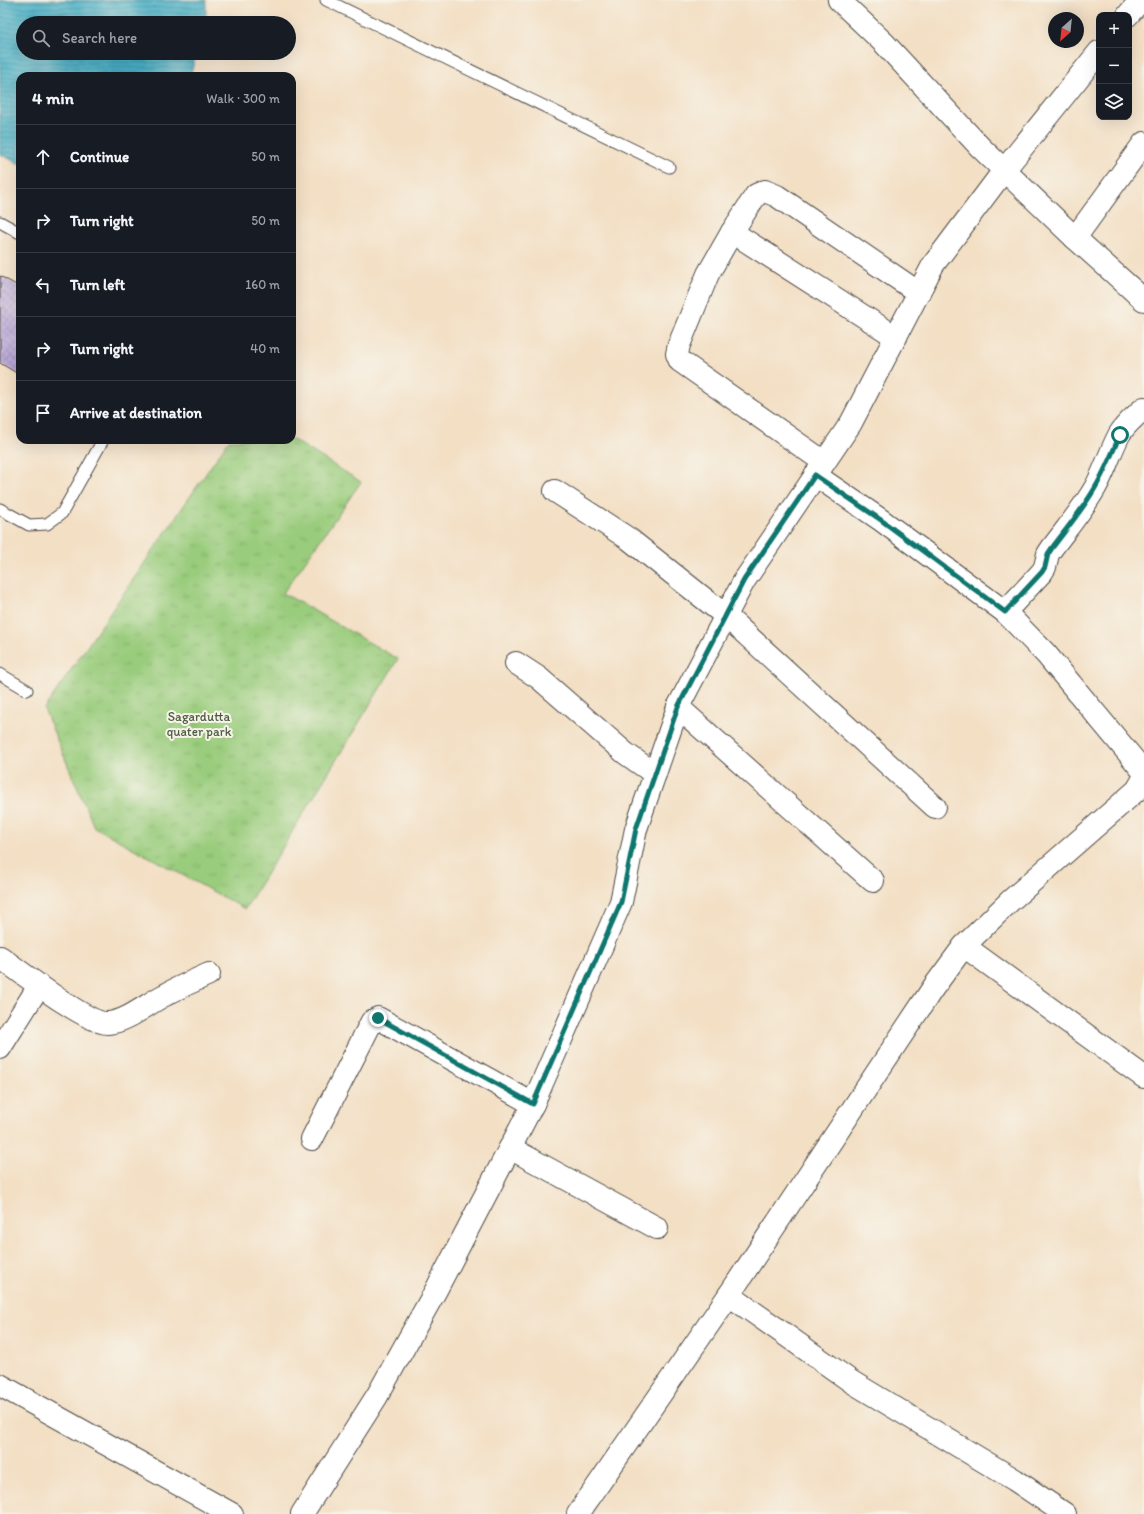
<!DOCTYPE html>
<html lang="en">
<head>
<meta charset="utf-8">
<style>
	body { margin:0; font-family:Itim,sans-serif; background:#242831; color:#f1f3f6 }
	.controls { position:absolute; right:12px; top:12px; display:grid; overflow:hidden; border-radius:8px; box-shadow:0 4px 16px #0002 }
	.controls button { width:36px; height:36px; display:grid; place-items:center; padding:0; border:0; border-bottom:1px solid #363941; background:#171b24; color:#f1f3f6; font:20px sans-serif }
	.compass { position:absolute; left:1048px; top:12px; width:36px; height:36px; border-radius:50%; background:#171b24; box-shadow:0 4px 16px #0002; rotate:207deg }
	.stop { position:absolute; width:12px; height:12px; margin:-9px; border:3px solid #0f766e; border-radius:50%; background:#fff }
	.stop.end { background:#0f766e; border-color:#fff; box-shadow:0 1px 4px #0008 }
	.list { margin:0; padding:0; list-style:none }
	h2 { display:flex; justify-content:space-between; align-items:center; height:52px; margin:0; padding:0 16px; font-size:17px }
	h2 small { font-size:13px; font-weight:400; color:#9ea1a6 }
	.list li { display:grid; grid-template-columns:26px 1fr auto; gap:12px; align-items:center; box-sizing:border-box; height:64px; padding:0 16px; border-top:1px solid #363941 }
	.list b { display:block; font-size:15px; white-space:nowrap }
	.list em { font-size:13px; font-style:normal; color:#9ea1a6 }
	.icon { flex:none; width:22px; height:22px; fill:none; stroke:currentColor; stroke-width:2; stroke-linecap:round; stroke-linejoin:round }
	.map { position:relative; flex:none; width:1144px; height:1514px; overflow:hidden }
	.search { position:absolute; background:#171b24; box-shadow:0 4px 16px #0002; left:16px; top:16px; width:280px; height:44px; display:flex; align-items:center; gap:10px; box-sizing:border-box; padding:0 14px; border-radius:22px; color:#9ea1a6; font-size:15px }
	.panel { position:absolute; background:#171b24; box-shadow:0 4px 16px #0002; left:16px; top:72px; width:280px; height:372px; border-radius:12px }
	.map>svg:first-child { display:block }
	.park { fill:url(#park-tufts); stroke:#627c54 }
	.water { fill:url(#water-rules); stroke:#3a6e79 }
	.building { fill:url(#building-cross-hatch) }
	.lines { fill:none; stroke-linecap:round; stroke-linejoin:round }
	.lane-casing { stroke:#494642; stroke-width:13 }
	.street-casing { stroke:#494642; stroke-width:24 }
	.secondary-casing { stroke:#494642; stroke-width:24 }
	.lane { stroke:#fff; stroke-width:11 }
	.street { stroke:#fff; stroke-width:22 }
	.secondary { stroke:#fff; stroke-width:22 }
	.route { stroke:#0f766e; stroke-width:5 }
	.labels { text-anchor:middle; stroke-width:4; stroke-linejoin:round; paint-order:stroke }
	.park-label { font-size:13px; fill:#4c5b43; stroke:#f7f3e8 }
</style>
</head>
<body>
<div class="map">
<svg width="1144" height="1514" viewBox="0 0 1144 1514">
	<defs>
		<pattern id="park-tufts" width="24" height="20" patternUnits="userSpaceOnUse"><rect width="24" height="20" fill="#99cc7c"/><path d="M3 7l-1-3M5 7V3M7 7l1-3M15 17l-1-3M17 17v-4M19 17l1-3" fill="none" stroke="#84af6b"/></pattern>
		<pattern id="water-rules" width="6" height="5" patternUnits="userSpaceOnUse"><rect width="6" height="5" fill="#48b0c7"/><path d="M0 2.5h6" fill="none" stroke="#3c8fa2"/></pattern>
		<pattern id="building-cross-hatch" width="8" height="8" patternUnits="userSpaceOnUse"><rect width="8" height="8" fill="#b9a7da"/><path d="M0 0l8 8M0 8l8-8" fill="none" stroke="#9788b1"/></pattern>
	</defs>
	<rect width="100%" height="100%" fill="#f7f3e8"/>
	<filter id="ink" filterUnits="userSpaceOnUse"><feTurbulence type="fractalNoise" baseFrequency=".025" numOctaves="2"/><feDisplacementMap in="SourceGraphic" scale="8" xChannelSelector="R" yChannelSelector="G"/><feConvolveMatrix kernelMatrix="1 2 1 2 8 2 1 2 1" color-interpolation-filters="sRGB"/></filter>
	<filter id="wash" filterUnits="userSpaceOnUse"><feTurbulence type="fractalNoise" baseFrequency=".012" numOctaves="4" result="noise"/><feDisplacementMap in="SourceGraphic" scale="16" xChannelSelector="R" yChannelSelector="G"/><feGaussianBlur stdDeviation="0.9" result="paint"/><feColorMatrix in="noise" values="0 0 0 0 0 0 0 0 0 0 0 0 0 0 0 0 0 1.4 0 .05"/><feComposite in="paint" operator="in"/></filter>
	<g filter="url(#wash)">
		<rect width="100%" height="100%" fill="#f3dfc4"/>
		<!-- park -->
		<polygon class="park" points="292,439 361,482 283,593 398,659 245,909 94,827 44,709 229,440"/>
		<!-- water -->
		<polygon class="water" points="0,0 206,0 206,16 204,23 23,23 23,53 197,53 190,76 20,76 20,164 0,154"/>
		<g id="blocks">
			<!-- building -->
			<polygon class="building" points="0,276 20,287 20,375 0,363"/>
		</g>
	</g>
	<g filter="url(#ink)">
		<use href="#blocks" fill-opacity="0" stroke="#494642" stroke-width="1"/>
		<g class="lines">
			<!-- lane casing -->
			<g class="lane-casing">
				<g id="lane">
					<polyline points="326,0 669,167"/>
					<polyline points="0,222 20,233"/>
					<polyline points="0,509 29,525 47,524 62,513 103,440"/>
					<polyline points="0,674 27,690"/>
				</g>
			</g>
			<!-- street casing -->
			<g class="street-casing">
				<g id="street">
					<polyline points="839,0 884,43 980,147 1075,238 1144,300"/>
					<polyline points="1128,15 1141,0"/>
					<polyline points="732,232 896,337"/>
					<polyline points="1075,238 1144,143"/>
					<polyline points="824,462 680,361 677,354 679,345 708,274 732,232 756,195 765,191 777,196 919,293"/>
					<polyline points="815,475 881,520 1005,612 1046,654 1144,772"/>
					<polyline points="555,491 629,539 726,616 935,807"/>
					<path d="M 1005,612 L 1042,572 L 1045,567 L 1048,554 L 1052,548 C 1067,528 1083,509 1095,488 C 1105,471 1110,452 1119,435 C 1125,424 1135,417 1144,408"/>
					<polyline points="516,663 539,678 625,753 655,774"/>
					<polyline points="678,707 873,881"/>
					<polyline points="964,946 1144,1077"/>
					<path d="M 0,957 C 18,970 89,1025 108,1023 C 127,1022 148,1003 165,995 C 179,987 194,981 209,974"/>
					<polyline points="0,1048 39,986"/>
					<polyline points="312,1139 372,1021 378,1018 533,1104"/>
					<polyline points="510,1148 657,1228"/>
					<polyline points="729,1295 852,1382 1015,1480 1065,1514"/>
					<polyline points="302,1514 377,1396 436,1290 533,1104 621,902 636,829 678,707 744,581 851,423 933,265 1005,169 1099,52"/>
					<polyline points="578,1514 729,1295 933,988 964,946 1010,901 1137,790 1144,778"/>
				</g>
			</g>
			<!-- secondary casing -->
			<g class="secondary-casing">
				<polyline id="secondary" points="0,1385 232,1514"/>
			</g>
			<!-- lane -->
			<use href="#lane" class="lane"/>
			<!-- street -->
			<use href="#street" class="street"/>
			<!-- secondary -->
			<use href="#secondary" class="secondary"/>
		</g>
	</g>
	<g class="lines" filter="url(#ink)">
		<!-- route -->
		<path class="route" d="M 378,1018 L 533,1104 L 621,902 L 636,829 L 678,707 L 744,580 L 815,475 L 881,520 L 1005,612 L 1042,572 L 1045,567 L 1048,554 L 1052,548 C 1067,528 1083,509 1095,488 C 1105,471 1112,453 1120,435"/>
	</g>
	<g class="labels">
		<!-- park labels -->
		<g class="park-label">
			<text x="199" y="721">Sagardutta<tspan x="199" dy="15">quater park</tspan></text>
		</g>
	</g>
</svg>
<div class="controls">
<button>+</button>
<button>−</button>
<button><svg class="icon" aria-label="layers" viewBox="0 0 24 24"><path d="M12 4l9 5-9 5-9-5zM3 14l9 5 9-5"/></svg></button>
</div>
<svg class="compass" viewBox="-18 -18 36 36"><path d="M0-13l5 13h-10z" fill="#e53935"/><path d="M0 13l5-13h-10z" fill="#9ea1a6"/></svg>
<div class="stop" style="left:1120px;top:435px"></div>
<div class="stop end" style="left:378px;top:1018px"></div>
<div class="search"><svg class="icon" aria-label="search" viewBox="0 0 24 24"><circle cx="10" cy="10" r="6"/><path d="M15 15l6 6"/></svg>Search here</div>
<section class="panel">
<h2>4 min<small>Walk · 300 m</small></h2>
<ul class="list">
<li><svg class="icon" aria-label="ahead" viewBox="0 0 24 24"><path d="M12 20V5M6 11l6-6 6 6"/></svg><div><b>Continue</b></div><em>50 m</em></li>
<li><svg class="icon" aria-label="right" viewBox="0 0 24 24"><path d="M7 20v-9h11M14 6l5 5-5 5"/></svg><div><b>Turn right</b></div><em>50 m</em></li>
<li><svg class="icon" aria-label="left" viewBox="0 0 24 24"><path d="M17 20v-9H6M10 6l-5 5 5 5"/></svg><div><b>Turn left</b></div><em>160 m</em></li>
<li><svg class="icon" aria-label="right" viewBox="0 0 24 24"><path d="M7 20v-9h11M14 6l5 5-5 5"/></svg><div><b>Turn right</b></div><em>40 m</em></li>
<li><svg class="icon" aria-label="arrive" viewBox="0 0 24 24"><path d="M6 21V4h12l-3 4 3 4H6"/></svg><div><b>Arrive at destination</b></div></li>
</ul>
</section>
</div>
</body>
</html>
